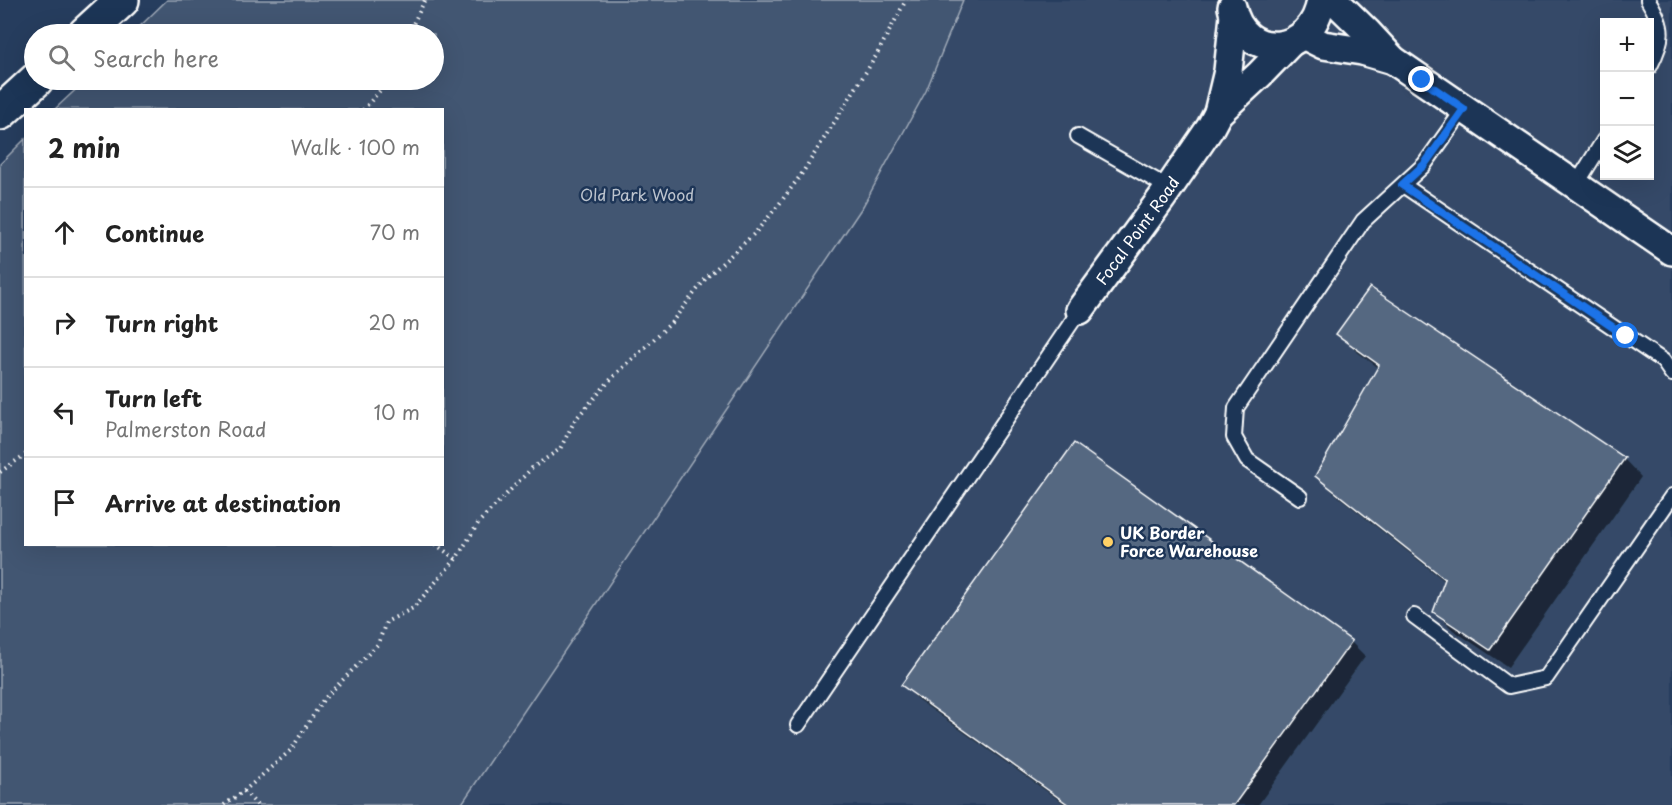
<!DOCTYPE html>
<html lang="en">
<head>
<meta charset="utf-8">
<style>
	body { margin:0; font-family:"Playpen Sans",sans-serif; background:#f6f6f6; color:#222 }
	.controls { position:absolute; right:18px; top:18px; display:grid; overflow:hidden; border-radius:0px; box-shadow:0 6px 24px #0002 }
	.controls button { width:54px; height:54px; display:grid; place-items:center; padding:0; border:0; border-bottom:2px solid #e0e0e0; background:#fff; color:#222; font:30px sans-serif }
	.stop { position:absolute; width:18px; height:18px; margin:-14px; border:4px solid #1a73e8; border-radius:50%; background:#fff }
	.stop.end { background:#1a73e8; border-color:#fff; box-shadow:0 2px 6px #0008 }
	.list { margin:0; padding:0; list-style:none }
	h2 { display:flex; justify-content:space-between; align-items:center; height:78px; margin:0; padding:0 24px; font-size:26px }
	h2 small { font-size:20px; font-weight:400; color:#767676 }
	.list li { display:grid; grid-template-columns:39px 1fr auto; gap:18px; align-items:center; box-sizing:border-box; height:90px; padding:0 24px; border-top:2px solid #e0e0e0 }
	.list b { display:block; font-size:22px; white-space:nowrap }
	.list p { margin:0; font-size:20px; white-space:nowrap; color:#767676 }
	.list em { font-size:20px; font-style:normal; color:#767676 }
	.icon { flex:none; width:33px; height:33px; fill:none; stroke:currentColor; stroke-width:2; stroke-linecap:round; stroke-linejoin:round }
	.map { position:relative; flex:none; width:1672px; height:805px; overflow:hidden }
	.search { position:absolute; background:#fff; box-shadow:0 6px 24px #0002; left:24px; top:24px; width:420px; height:66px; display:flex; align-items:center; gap:15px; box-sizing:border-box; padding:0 21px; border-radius:33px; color:#767676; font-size:22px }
	.panel { position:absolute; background:#fff; box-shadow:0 6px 24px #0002; left:24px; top:108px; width:420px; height:438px; border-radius:0px }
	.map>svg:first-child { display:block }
	.built { fill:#344a68; fill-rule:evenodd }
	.green { fill:#425672; stroke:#a0aab8; stroke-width:1.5 }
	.shadow { fill:#0007 }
	.building { fill:#556781; stroke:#fff; stroke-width:1.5 }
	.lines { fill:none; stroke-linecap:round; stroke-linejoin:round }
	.lane-casing { stroke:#fff; stroke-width:18 }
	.street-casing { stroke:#fff; stroke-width:32 }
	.primary-casing { stroke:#fff; stroke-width:38 }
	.path { stroke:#fff; stroke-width:4; stroke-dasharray:1.5 4.5; stroke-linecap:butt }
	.lane { stroke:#1d3557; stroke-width:14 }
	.street { stroke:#1d3557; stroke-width:27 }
	.primary { stroke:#1d3557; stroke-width:33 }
	.route { stroke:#1a73e8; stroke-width:8 }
	.poi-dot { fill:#ffd166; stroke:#1d3557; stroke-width:2 }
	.labels { text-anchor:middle; stroke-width:5; stroke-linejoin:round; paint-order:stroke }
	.park-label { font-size:16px; fill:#bdc4ce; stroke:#1d3557 }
	.street-label { font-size:16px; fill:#fff; stroke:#1d3557 }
	.poi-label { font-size:16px; font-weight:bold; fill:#fff; stroke:#1d3557; text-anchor:start }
</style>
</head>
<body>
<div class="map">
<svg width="1672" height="805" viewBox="0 0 1672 805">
	<rect width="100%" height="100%" fill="#263d5e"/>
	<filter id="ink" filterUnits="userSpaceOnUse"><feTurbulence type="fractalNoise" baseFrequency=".0167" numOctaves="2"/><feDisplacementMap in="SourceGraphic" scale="12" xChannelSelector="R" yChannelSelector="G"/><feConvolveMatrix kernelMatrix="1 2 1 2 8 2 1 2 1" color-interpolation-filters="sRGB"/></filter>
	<g filter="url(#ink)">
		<!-- built -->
		<path class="built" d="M 963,0 L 1672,0 L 1672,805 L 461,805 L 863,206 L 926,91 ZM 1604,22 L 1650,22 L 1650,176 L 1604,176 Z"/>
		<!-- green -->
		<polygon class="green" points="167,0 963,0 926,91 863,206 461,805 0,805 0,164 25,139 26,544 442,544 442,110 55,109 86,80 434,80 434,34 132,34"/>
		<!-- shadow -->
		<g class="shadow">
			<polygon points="1338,333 1624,459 1641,477 1508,667 1453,630 1435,612 1446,582 1334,493 1317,476 1379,368 1356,351"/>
			<polygon points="1351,642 1365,656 1258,805 1066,805 917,699 903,685"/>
		</g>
		<!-- building -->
		<g class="building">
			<polygon points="1370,287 1625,458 1490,650 1433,612 1445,579 1315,476 1379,365 1336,334"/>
			<polygon points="1074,443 1352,641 1234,805 1069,805 901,685"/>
		</g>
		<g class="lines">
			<!-- lane casing -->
			<g class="lane-casing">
				<g id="lane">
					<path d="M 1648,0 C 1665,27 1664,39 1650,66"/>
					<polyline points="1078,136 1169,188"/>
					<polyline points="1403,185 1663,361 1672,374"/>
					<polyline points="1576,185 1604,140"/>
					<polyline points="1300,497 1247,460 1234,437 1236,408 1363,221 1424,165 1464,109"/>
					<polyline points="1414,616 1509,686 1546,678 1672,496"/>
					<polyline points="798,725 1080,310"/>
				</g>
			</g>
			<!-- street casing -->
			<g class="street-casing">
				<g id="street">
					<polyline points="1334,0 1367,32 1393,60 1672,251"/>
					<path d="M 1232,7 C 1243,62 1313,56 1321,0"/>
					<polyline points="1303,35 1323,45 1362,51 1393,60"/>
					<polyline points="1218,113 1260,74 1290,43"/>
					<path id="s1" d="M 1080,310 L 1162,198 L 1210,128 L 1218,113 L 1228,71 L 1234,16"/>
				</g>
			</g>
			<!-- primary casing -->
			<g class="primary-casing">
				<g id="primary">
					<polyline points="85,34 122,0"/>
					<polyline points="0,113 36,80"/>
				</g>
			</g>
			<!-- path -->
			<g class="path">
				<polyline points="408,34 425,0"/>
				<polyline points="363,110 384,86 387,80"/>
				<polyline points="0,472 26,454"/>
				<polyline points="435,544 456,559"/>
				<polyline points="244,791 257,805"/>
				<polyline points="224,805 244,791 291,750 323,700 378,644 386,622 413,608 456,559 479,522 532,468 560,449 575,420 612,378 671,323 707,277 755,233 777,207 801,175 876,56 906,0"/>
			</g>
			<!-- lane -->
			<use href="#lane" class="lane"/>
			<!-- street -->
			<use href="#street" class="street"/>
			<!-- primary -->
			<use href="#primary" class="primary"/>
		</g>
	</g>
	<g class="lines" filter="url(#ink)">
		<!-- route -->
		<polyline class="route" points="1422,80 1464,109 1424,165 1402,185 1626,336"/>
	</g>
	<!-- markers -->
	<circle class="poi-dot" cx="1108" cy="542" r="6"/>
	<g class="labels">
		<!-- park labels -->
		<g class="park-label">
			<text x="637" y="201">Old Park Wood</text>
		</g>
		<!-- street labels -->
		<g class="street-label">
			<text dy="6" stroke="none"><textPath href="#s1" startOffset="98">Focal Point Road</textPath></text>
		</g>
		<!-- poi labels -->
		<g class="poi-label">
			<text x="1120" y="539">UK Border<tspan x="1120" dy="18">Force Warehouse</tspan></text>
		</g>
	</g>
</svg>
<div class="controls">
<button>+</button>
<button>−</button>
<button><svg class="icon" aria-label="layers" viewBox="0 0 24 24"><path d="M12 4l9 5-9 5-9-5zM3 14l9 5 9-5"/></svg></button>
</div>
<div class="stop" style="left:1626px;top:336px"></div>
<div class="stop end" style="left:1422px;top:80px"></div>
<div class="search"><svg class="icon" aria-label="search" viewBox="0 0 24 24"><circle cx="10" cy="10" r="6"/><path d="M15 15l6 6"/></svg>Search here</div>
<section class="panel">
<h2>2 min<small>Walk · 100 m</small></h2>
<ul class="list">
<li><svg class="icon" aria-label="ahead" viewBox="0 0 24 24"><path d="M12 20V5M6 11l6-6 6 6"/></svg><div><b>Continue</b></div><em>70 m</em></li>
<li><svg class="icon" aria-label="right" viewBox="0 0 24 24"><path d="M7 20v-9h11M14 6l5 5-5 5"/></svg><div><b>Turn right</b></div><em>20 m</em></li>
<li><svg class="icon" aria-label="left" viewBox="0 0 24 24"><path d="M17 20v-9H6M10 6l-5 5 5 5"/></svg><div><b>Turn left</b><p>Palmerston Road</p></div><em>10 m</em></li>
<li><svg class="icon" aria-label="arrive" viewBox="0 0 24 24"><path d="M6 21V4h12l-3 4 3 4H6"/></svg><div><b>Arrive at destination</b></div></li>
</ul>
</section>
</div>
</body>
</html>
